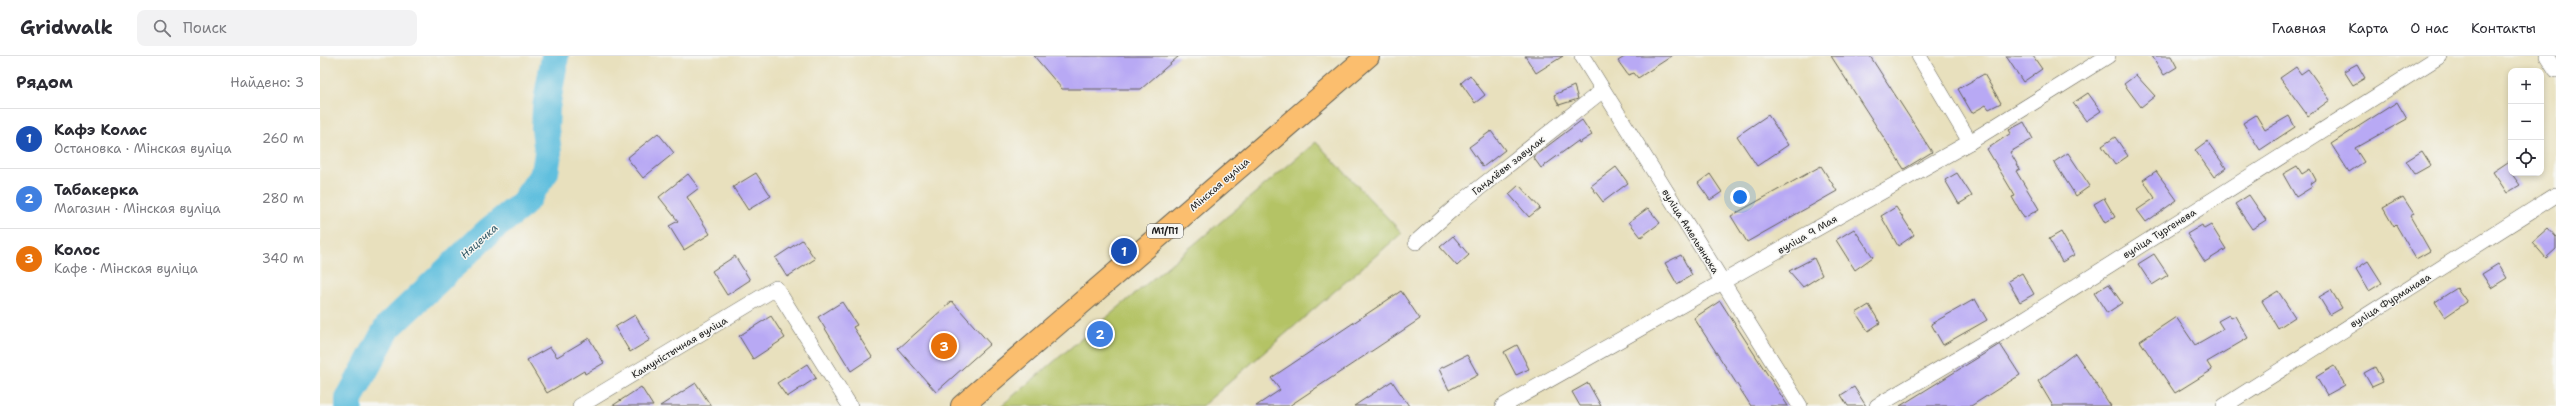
<!DOCTYPE html>
<html lang="ru">
<head>
<meta charset="utf-8">
<style>
	body { margin:0; font-family:"Shantell Sans",sans-serif; background:#f2f2f3; color:#2b2b33 }
	.controls { position:absolute; right:12px; top:12px; display:grid; overflow:hidden; border-radius:8px; box-shadow:0 2px 6px #0003 }
	.controls button { width:36px; height:36px; display:grid; place-items:center; padding:0; border:0; border-bottom:1px solid #e1e1e2; background:#fff; color:#2b2b33; font:20px sans-serif }
	.you { position:absolute; left:1420px; top:141px; width:14px; height:14px; margin:-10px; border:3px solid #fff; border-radius:50%; background:#1a73e8; box-shadow:0 0 0 6px #1a73e833 }
	.badge { display:grid; place-items:center; width:26px; height:26px; border-radius:50%; background:#c8321e; color:#fff; font-size:13px; font-weight:700 }
	.pin { position:absolute; translate:-50% -50%; border:2px solid #fff; box-shadow:0 1px 4px #0006 }
	.list { margin:0; padding:0; list-style:none }
	h2 { display:flex; justify-content:space-between; align-items:center; height:52px; margin:0; padding:0 16px; font-size:17px }
	h2 small { font-size:13px; font-weight:400; color:#7c7c81 }
	.list li { display:grid; grid-template-columns:26px 1fr auto; gap:12px; align-items:center; box-sizing:border-box; height:60px; padding:0 16px; border-top:1px solid #e1e1e2 }
	.list b { display:block; font-size:15px; white-space:nowrap }
	.list p { margin:0; font-size:13px; white-space:nowrap; color:#7c7c81 }
	.list em { font-size:13px; font-style:normal; color:#7c7c81 }
	.icon { flex:none; width:22px; height:22px; fill:none; stroke:currentColor; stroke-width:2; stroke-linecap:round; stroke-linejoin:round }
	.map { position:relative; flex:none; width:2236px; height:350px; overflow:hidden }
	header { display:flex; align-items:center; gap:24px; box-sizing:border-box; height:56px; padding:0 20px; background:#fff; border-bottom:1px solid #e1e1e2 }
	header strong { font-size:19px }
	nav { display:flex; gap:22px; margin-inline-start:auto; font-size:14px }
	.search { width:280px; height:36px; background:#f2f2f3; display:flex; align-items:center; gap:10px; box-sizing:border-box; padding:0 14px; border-radius:8px; color:#7c7c81; font-size:15px }
	main { display:flex }
	aside { flex:1; background:#fff }
	.map>svg:first-child { display:block }
	.green { fill:#b4c365; stroke:#687040 }
	.lines { fill:none; stroke-linecap:round; stroke-linejoin:round }
	.river { stroke:#60bfde; stroke-width:28 }
	.building { fill:#b8a9f4 }
	.street-casing { stroke:#636154; stroke-width:16 }
	.primary-casing { stroke:#636154; stroke-width:24 }
	.street { stroke:#fff; stroke-width:15 }
	.primary { stroke:#fbbe6e; stroke-width:22 }
	.labels { text-anchor:middle; stroke-width:3; stroke-linejoin:round; paint-order:stroke }
	.shield { fill:#f6f6f2; stroke:#5d5d5c; stroke-width:1 }
	.shield-label { font-size:9px; font-weight:bold; fill:#1c1c1c }
	.street-label { font-size:10px; fill:#1c1c1c; stroke:#f6f6f2 }
	.water-label { font-size:11px; font-style:italic; fill:#375d6a; stroke:#f6f6f2 }
</style>
</head>
<body>
<header>
<strong>Gridwalk</strong>
<div class="search"><svg class="icon" aria-label="search" viewBox="0 0 24 24"><circle cx="10" cy="10" r="6"/><path d="M15 15l6 6"/></svg>Поиск</div>
<nav><a>Главная</a><a>Карта</a><a>О нас</a><a>Контакты</a></nav>
</header>
<main>
<aside>
<h2>Рядом<small>Найдено: 3</small></h2>
<ul class="list">
<li><span class="badge" style="background:#1a4fb4">1</span><div><b>Кафэ Колас</b><p>Остановка · Мінская вуліца</p></div><em>260 m</em></li>
<li><span class="badge" style="background:#3f7fe0">2</span><div><b>Табакерка</b><p>Магазин · Мінская вуліца</p></div><em>280 m</em></li>
<li><span class="badge" style="background:#e8710a">3</span><div><b>Колос</b><p>Кафе · Мінская вуліца</p></div><em>340 m</em></li>
</ul>
</aside>
<div class="map">
<svg width="2236" height="350" viewBox="0 0 2236 350">
	<rect width="100%" height="100%" fill="#f6f6f2"/>
	<filter id="ink" filterUnits="userSpaceOnUse"><feTurbulence type="fractalNoise" baseFrequency=".025" numOctaves="2"/><feDisplacementMap in="SourceGraphic" scale="8" xChannelSelector="R" yChannelSelector="G"/><feConvolveMatrix kernelMatrix="1 2 1 2 8 2 1 2 1" color-interpolation-filters="sRGB"/></filter>
	<filter id="wash" filterUnits="userSpaceOnUse"><feTurbulence type="fractalNoise" baseFrequency=".012" numOctaves="4" result="noise"/><feDisplacementMap in="SourceGraphic" scale="16" xChannelSelector="R" yChannelSelector="G"/><feGaussianBlur stdDeviation="0.9" result="paint"/><feColorMatrix in="noise" values="0 0 0 0 0 0 0 0 0 0 0 0 0 0 0 0 0 1.4 0 .05"/><feComposite in="paint" operator="in"/></filter>
	<g filter="url(#wash)">
		<rect width="100%" height="100%" fill="#e8e0bd"/>
		<!-- green -->
		<polygon class="green" points="996,86 1082,177 882,350 681,350"/>
		<g class="lines">
			<!-- river -->
			<polyline class="river" points="29,350 29,343 68,271 169,175 203,148 225,116 228,97 225,73 226,52 235,0"/>
		</g>
		<g id="blocks">
			<!-- building -->
			<g class="building">
				<polygon points="714,0 859,0 821,33 742,33"/>
				<polygon points="1205,0 1243,0 1216,17"/>
				<polygon points="1306,0 1352,0 1318,22 1314,17 1308,19 1298,5"/>
				<polygon points="1511,0 1550,0 1612,96 1584,113"/>
				<polygon points="1686,0 1713,0 1722,13 1703,26"/>
				<polygon points="1832,0 1851,0 1857,11 1844,19"/>
				<polygon points="2037,8 2045,22 2033,29 2024,15"/>
				<polygon points="1976,11 1981,18 1988,13 2010,44 1988,60 1960,22"/>
				<polygon points="1664,18 1681,47 1669,53 1666,49 1652,57 1638,33"/>
				<polygon points="1150,19 1165,39 1155,47 1141,27"/>
				<polygon points="1816,19 1835,40 1821,51 1804,28"/>
				<polygon points="1254,30 1258,43 1239,49 1234,39"/>
				<polygon points="1768,37 1781,55 1766,65 1753,47"/>
				<polygon points="2077,46 2087,63 2035,92 2044,106 2029,116 2011,88"/>
				<polygon points="1448,59 1468,89 1437,110 1417,80"/>
				<polygon points="1936,59 1945,74 1969,60 1975,71 1940,94 1923,67"/>
				<polygon points="1262,64 1272,79 1259,87 1258,85 1221,112 1213,101"/>
				<polygon points="1704,66 1713,83 1690,96 1700,113 1696,115 1719,153 1704,162 1692,141 1695,140 1667,93 1691,77 1689,74"/>
				<polygon points="1171,75 1185,94 1163,111 1149,91"/>
				<polygon points="338,77 354,97 323,122 307,102"/>
				<polygon points="1795,81 1808,100 1795,109 1782,90"/>
				<polygon points="1887,85 1906,112 1894,121 1875,94"/>
				<polygon points="2102,95 2111,109 2095,118 2086,105"/>
				<polygon points="1748,97 1770,130 1756,140 1734,106"/>
				<polygon points="2191,104 2191,117 2200,129 2187,137 2173,116"/>
				<polygon points="1501,110 1517,135 1427,186 1411,160"/>
				<polygon points="1977,110 1982,118 1990,113 1996,124 1990,128 1992,131 1976,141 1963,118"/>
				<polygon points="1296,111 1308,127 1283,146 1271,130"/>
				<polygon points="1836,115 1857,144 1826,166 1817,154 1835,142 1823,124"/>
				<polygon points="436,117 451,140 428,154 413,131"/>
				<polygon points="1637,117 1652,140 1639,148 1625,124"/>
				<polygon points="368,118 379,132 367,141 390,178 364,194 349,170 358,165 339,141"/>
				<polygon points="1390,118 1402,136 1390,144 1378,127"/>
				<polygon points="1199,129 1220,152 1209,161 1189,138"/>
				<polygon points="1929,139 1946,164 1932,173 1915,148"/>
				<polygon points="2083,141 2094,158 2090,160 2110,195 2096,203 2076,169 2074,171 2063,152"/>
				<polygon points="1784,142 1795,161 1785,167 1774,148"/>
				<polygon points="1576,151 1594,179 1578,190 1561,160"/>
				<polygon points="1328,152 1340,167 1321,181 1309,166"/>
				<polygon points="1882,169 1884,173 1891,169 1906,193 1885,206 1867,178"/>
				<polygon points="2228,172 2236,181 2236,193 2226,202 2212,186"/>
				<polygon points="1534,173 1553,201 1535,214 1516,184"/>
				<polygon points="1741,176 1754,199 1742,206 1729,183"/>
				<polygon points="1133,180 1149,199 1137,210 1120,191"/>
				<polygon points="482,184 495,203 467,221 455,202"/>
				<polygon points="1834,198 1848,219 1832,229 1818,208"/>
				<polygon points="1361,199 1372,219 1357,228 1345,207"/>
				<polygon points="415,200 430,224 407,239 392,215"/>
				<polygon points="1494,202 1502,219 1483,231 1469,215"/>
				<polygon points="2048,205 2062,227 2049,235 2036,213"/>
				<polygon points="2178,208 2187,222 2171,232 2162,218"/>
				<polygon points="1702,217 1714,238 1700,246 1688,225"/>
				<polygon points="1789,228 1802,247 1787,257 1774,237"/>
				<polygon points="2137,232 2147,246 2125,261 2115,246"/>
				<polygon points="2011,234 2022,252 2010,259 1999,241"/>
				<polygon points="1081,235 1100,263 969,350 936,350 960,334 951,322"/>
				<polygon points="1958,235 1975,261 1958,272 1942,245"/>
				<polygon points="1655,243 1667,264 1623,289 1611,268"/>
				<polygon points="632,245 670,288 616,336 578,293"/>
				<polygon points="1400,245 1468,350 1431,350 1374,262"/>
				<polygon points="522,246 537,269 533,271 552,301 531,315 498,261"/>
				<polygon points="1549,249 1560,267 1548,275 1536,257"/>
				<polygon points="315,259 330,284 310,296 295,271"/>
				<polygon points="1909,259 1911,262 1915,260 1928,282 1887,306 1892,314 1855,337 1820,285 1856,261 1875,289 1903,273 1898,265"/>
				<polygon points="451,260 465,282 433,303 419,280"/>
				<polygon points="269,282 284,307 265,318 264,315 227,337 207,304 230,291 237,301"/>
				<polygon points="1680,288 1700,319 1651,350 1580,350"/>
				<polygon points="1197,289 1209,313 1196,319 1184,296"/>
				<polygon points="1755,297 1791,350 1733,350 1718,325"/>
				<polygon points="1147,299 1158,319 1129,334 1119,313"/>
				<polygon points="487,308 496,322 467,341 457,327"/>
				<polygon points="2014,310 2025,329 2007,339 1996,321"/>
				<polygon points="2055,311 2063,326 2052,331 2044,317"/>
				<polygon points="1072,325 1089,350 1034,350"/>
				<polygon points="376,327 391,350 340,350"/>
				<polygon points="1268,327 1281,350 1260,350 1252,336"/>
				<polygon points="321,331 333,350 292,350"/>
				<polygon points="1534,331 1546,350 1528,350 1521,339"/>
			</g>
		</g>
	</g>
	<g filter="url(#ink)">
		<use href="#blocks" fill-opacity="0" stroke="#636154" stroke-width="1"/>
		<g class="lines">
			<!-- street casing -->
			<g class="street-casing">
				<g id="street">
					<polyline points="1262,0 1480,350"/>
					<polyline points="1599,0 1650,86"/>
					<polyline points="2227,0 2236,14"/>
					<polyline points="1096,186 1134,152 1283,34"/>
					<polyline points="260,350 456,232 530,350"/>
					<polyline points="1183,350 1650,86 1788,0"/>
					<polyline points="1557,350 1701,265 2120,0"/>
					<polyline points="1904,350 2236,139"/>
				</g>
			</g>
			<!-- primary casing -->
			<g class="primary-casing">
				<polyline id="primary" points="642,350 1048,0"/>
			</g>
			<!-- street -->
			<use href="#street" class="street"/>
			<!-- primary -->
			<use href="#primary" class="primary"/>
		</g>
	</g>
	<g class="labels">
		<!-- shield labels -->
		<rect class="shield" x="827" y="168" width="36" height="14" rx="3"/>
		<g class="shield-label">
			<text x="845" y="178">М1/П1</text>
		</g>
		<!-- street labels -->
		<g class="street-label">
			<text transform="translate(1188 109) rotate(-38)" y="4">Гандлёвы завулак</text>
			<text transform="translate(899 128) rotate(-41)" y="4">Мінская вуліца</text>
			<text transform="translate(1371 175) rotate(58)" y="4">вуліца Амельянюка</text>
			<text transform="translate(1839 177) rotate(-32)" y="4">вуліца Тургенева</text>
			<text transform="translate(1487 178) rotate(-30)" y="4">вуліца 9 Мая</text>
			<text transform="translate(2070 244) rotate(-32)" y="4">вуліца Фурманава</text>
			<text transform="translate(359 291) rotate(-31)" y="4">Камуністычная вуліца</text>
		</g>
		<!-- water labels -->
		<g class="water-label">
			<text transform="translate(159 185) rotate(-42)" y="4">Няцечка</text>
		</g>
	</g>
</svg>
<div class="controls">
<button>+</button>
<button>−</button>
<button><svg class="icon" aria-label="locate" viewBox="0 0 24 24"><circle cx="12" cy="12" r="6"/><path d="M12 2v4M12 18v4M2 12h4M18 12h4"/></svg></button>
</div>
<div class="you"></div>
<div class="pin badge" style="left:804px;top:195px;background:#1a4fb4">1</div>
<div class="pin badge" style="left:780px;top:278px;background:#3f7fe0">2</div>
<div class="pin badge" style="left:624px;top:290px;background:#e8710a">3</div>
</div>
</main>
</body>
</html>
